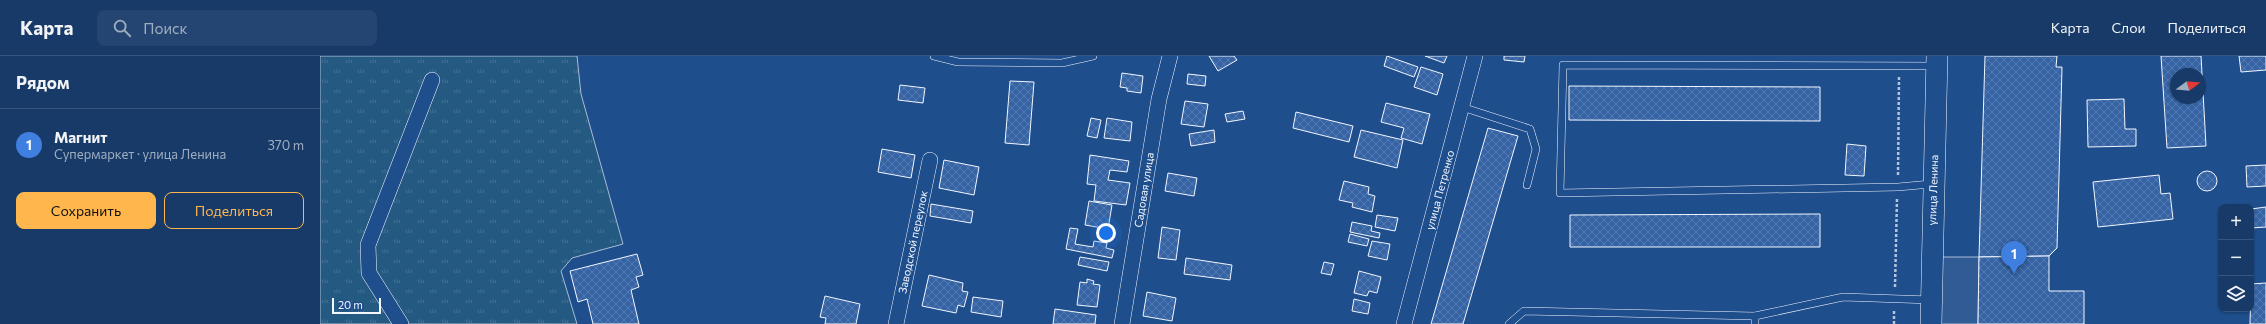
<!DOCTYPE html>
<html lang="ru">
<head>
<meta charset="utf-8">
<style>
	body { margin:0; font-family:Commissioner,sans-serif; background:#244571; color:#f1f3f6 }
	.controls { position:absolute; right:12px; bottom:12px; display:grid; overflow:hidden; border-radius:8px; box-shadow:0 1px 3px #0004 }
	.controls button { width:36px; height:36px; display:grid; place-items:center; padding:0; border:0; border-bottom:1px solid #36547d; background:#173a69; color:#f1f3f6; font:20px sans-serif }
	.compass { position:absolute; left:1850px; top:12px; width:36px; height:36px; border-radius:50%; background:#173a69; box-shadow:0 1px 3px #0004; rotate:74deg }
	.scale { position:absolute; left:12px; bottom:10px; width:49px; box-sizing:border-box; padding-left:4px; border:2px solid #f2f6ff; border-top:0; font-size:11px; line-height:14px; white-space:nowrap; color:#f2f6ff; -webkit-text-stroke:3px #1f4e8c; paint-order:stroke }
	.you { position:absolute; left:786px; top:177px; width:14px; height:14px; margin:-10px; border:3px solid #fff; border-radius:50%; background:#1a73e8; box-shadow:0 0 0 6px #1a73e833 }
	.badge { display:grid; place-items:center; width:26px; height:26px; border-radius:50%; background:#ffb74d; color:#fff; font-size:13px; font-weight:700 }
	.pin { position:absolute; translate:-50% -33px; filter:drop-shadow(0 1px 2px #0008) }
	.pin::after { content:''; position:absolute; top:21px; width:14px; height:12px; background:inherit; clip-path:polygon(0 0,100% 0,50% 100%) }
	.list { margin:0; padding:0; list-style:none }
	h2 { display:flex; justify-content:space-between; align-items:center; height:52px; margin:0; padding:0 16px; font-size:17px }
	h2 small { font-size:13px; font-weight:400; color:#9eadc0 }
	.list li { display:grid; grid-template-columns:26px 1fr auto; gap:12px; align-items:center; box-sizing:border-box; height:72px; padding:0 16px; border-top:1px solid #36547d }
	.list b { display:block; font-size:15px; white-space:nowrap }
	.list p { margin:0; font-size:13px; white-space:nowrap; color:#9eadc0 }
	.list em { font-size:13px; font-style:normal; color:#9eadc0 }
	.actions { display:flex; gap:8px; padding:12px 16px }
	.actions a { flex:1; padding:9px 0; border:1px solid #ffb74d; border-radius:8px; text-align:center; font-size:14px; color:#ffb74d }
	.actions .main { background:#ffb74d; color:#111 }
	.icon { flex:none; width:22px; height:22px; fill:none; stroke:currentColor; stroke-width:2; stroke-linecap:round; stroke-linejoin:round }
	.map { position:relative; flex:none; width:1946px; height:268px; overflow:hidden }
	header { display:flex; align-items:center; gap:24px; box-sizing:border-box; height:56px; padding:0 20px; background:#173a69; border-bottom:1px solid #36547d }
	header strong { font-size:19px }
	nav { display:flex; gap:22px; margin-inline-start:auto; font-size:14px }
	.search { width:280px; height:36px; background:#244571; display:flex; align-items:center; gap:10px; box-sizing:border-box; padding:0 14px; border-radius:8px; color:#9eadc0; font-size:15px }
	main { display:flex }
	aside { flex:1; background:#173a69 }
	.map>svg:first-child { display:block }
	.grass { fill:url(#grass-tufts); stroke:#a8bbd7 }
	.parking { fill:#305b95; stroke:#a8bbd7 }
	.building { fill:url(#building-cross-hatch); stroke:#f2f6ff; fill-rule:evenodd }
	.lines { fill:none; stroke-linecap:round; stroke-linejoin:round }
	.lane-casing { stroke:#f2f6ff; stroke-width:8 }
	.street-casing { stroke:#f2f6ff; stroke-width:16 }
	.secondary-casing { stroke:#f2f6ff; stroke-width:22 }
	.path { stroke:#b3c4dc; stroke-width:2.5; stroke-dasharray:3 2; stroke-linecap:butt }
	.lane { stroke:#1f4e8c; stroke-width:7 }
	.street { stroke:#1f4e8c; stroke-width:15 }
	.secondary { stroke:#1f4e8c; stroke-width:21 }
	.labels { text-anchor:middle; stroke-width:3; stroke-linejoin:round; paint-order:stroke }
	.street-label { font-size:11px; fill:#f2f6ff; stroke:#1f4e8c }
</style>
</head>
<body>
<header>
<strong>Карта</strong>
<div class="search"><svg class="icon" aria-label="search" viewBox="0 0 24 24"><circle cx="10" cy="10" r="6"/><path d="M15 15l6 6"/></svg>Поиск</div>
<nav><a>Карта</a><a>Слои</a><a>Поделиться</a></nav>
</header>
<main>
<aside>
<h2>Рядом<small></small></h2>
<ul class="list">
<li><span class="badge" style="background:#3f7fe0">1</span><div><b>Магнит</b><p>Супермаркет · улица Ленина</p></div><em>370 m</em></li>
</ul>
<div class="actions"><a class="main">Сохранить</a><a>Поделиться</a></div>
</aside>
<div class="map">
<svg width="1946" height="268" viewBox="0 0 1946 268">
	<defs>
		<pattern id="grass-tufts" width="24" height="20" patternUnits="userSpaceOnUse"><rect width="24" height="20" fill="#245a82"/><path d="M3 7l-1-3M5 7V3M7 7l1-3M15 17l-1-3M17 17v-4M19 17l1-3" fill="none" stroke="#447295"/></pattern>
		<pattern id="building-cross-hatch" width="8" height="8" patternUnits="userSpaceOnUse"><rect width="8" height="8" fill="#3563a3"/><path d="M0 0l8 8M0 8l8-8" fill="none" stroke="#537ab1"/></pattern>
	</defs>
	<rect width="100%" height="100%" fill="#1f4e8c"/>
	<!-- grass -->
	<polygon class="grass" points="0,0 257,0 261,38 303,188 252,202 241,215 257,268 0,268"/>
	<!-- parking -->
	<polygon class="parking" points="1611,201 1659,201 1658,268 1611,268"/>
	<!-- building -->
	<g class="building">
		<polygon points="889,0 914,0 917,4 898,15"/>
		<polygon points="1067,0 1098,11 1094,21 1064,10"/>
		<polygon points="1105,0 1127,0 1124,7"/>
		<polygon points="1184,0 1205,0 1204,6 1184,4"/>
		<polygon points="1665,0 1737,0 1736,11 1742,11 1737,192 1729,200 1659,201"/>
		<path d="M 1841,0 L 1881,0 L 1886,90 L 1847,92 ZM 1856,18 L 1880,18 L 1880,42 L 1856,42 Z"/>
		<polygon points="1919,0 1946,0 1946,14 1921,16"/>
		<polygon points="1101,11 1123,18 1117,39 1094,31"/>
		<polygon points="802,17 823,20 821,37 807,35 807,32 800,31"/>
		<polygon points="868,18 886,20 885,30 867,28"/>
		<polygon points="690,25 714,26 709,89 685,87"/>
		<polygon points="580,29 605,32 603,47 578,44"/>
		<polygon points="1249,30 1500,31 1500,65 1249,64"/>
		<polygon points="1804,43 1805,73 1816,73 1816,90 1768,91 1767,44"/>
		<polygon points="865,45 888,48 884,71 861,68"/>
		<polygon points="1066,47 1110,58 1102,88 1081,82 1084,72 1061,66"/>
		<polygon points="923,55 925,63 907,66 905,58"/>
		<polygon points="976,56 1033,70 1029,86 973,72"/>
		<polygon points="771,62 781,64 777,82 767,80"/>
		<polygon points="787,62 812,66 810,85 784,82"/>
		<polygon points="1168,72 1198,80 1143,268 1111,268"/>
		<polygon points="894,74 895,86 871,90 869,78"/>
		<polygon points="1041,74 1083,84 1077,112 1034,101"/>
		<polygon points="1527,88 1546,90 1544,120 1525,119"/>
		<polygon points="562,93 595,99 591,122 558,116"/>
		<polygon points="770,99 809,105 807,116 790,114 788,124 810,127 806,149 774,145 776,129 767,128"/>
		<polygon points="624,104 659,111 654,139 619,132"/>
		<polygon points="1946,109 1946,130 1927,131 1926,110"/>
		<circle cx="1887" cy="125" r="10"/>
		<polygon points="848,117 877,122 874,140 845,135"/>
		<polygon points="1839,119 1841,138 1850,137 1853,163 1778,171 1773,126"/>
		<polygon points="1024,125 1049,131 1048,138 1055,140 1052,156 1032,151 1033,147 1019,144"/>
		<polygon points="769,145 792,149 788,173 765,169"/>
		<polygon points="611,148 653,155 651,167 610,160"/>
		<polygon points="1946,151 1946,171 1931,172 1931,153"/>
		<polygon points="1500,158 1500,191 1250,191 1250,159"/>
		<polygon points="1057,159 1078,162 1075,175 1055,171"/>
		<polygon points="1032,166 1052,170 1051,175 1060,177 1059,182 1030,176"/>
		<polygon points="842,171 860,174 856,204 838,202"/>
		<polygon points="750,172 758,173 755,188 773,191 774,185 787,187 786,192 794,194 792,202 746,193"/>
		<polygon points="1030,178 1049,183 1047,190 1028,186"/>
		<polygon points="1052,185 1070,188 1067,204 1048,200"/>
		<polygon points="317,198 323,219 316,221 319,231 311,234 319,268 273,268 267,243 258,246 250,215"/>
		<polygon points="1729,200 1729,235 1764,235 1764,268 1658,268 1659,201"/>
		<polygon points="760,201 789,206 787,215 758,209"/>
		<polygon points="866,202 912,209 910,224 864,218"/>
		<polygon points="1004,206 1014,208 1011,219 1001,217"/>
		<polygon points="1039,215 1061,221 1057,237 1049,235 1047,240 1034,237"/>
		<polygon points="609,219 643,227 642,235 648,236 644,251 638,249 636,257 602,250"/>
		<polygon points="767,223 774,225 773,228 780,229 777,251 757,249 760,226 767,227"/>
		<polygon points="1946,227 1946,268 1930,268 1931,228"/>
		<polygon points="827,236 856,242 852,265 823,260"/>
		<polygon points="505,240 540,248 536,268 505,268 506,262 500,261"/>
		<polygon points="653,241 683,245 681,261 651,256"/>
		<polygon points="1034,243 1050,247 1048,258 1032,255"/>
		<polygon points="735,253 776,259 775,268 733,268"/>
	</g>
	<g class="lines">
		<!-- lane casing -->
		<g class="lane-casing">
			<g id="lane">
				<polyline points="614,0 638,6 742,7 773,0"/>
				<polyline points="1142,51 1210,73 1216,93 1207,129"/>
				<polyline points="1611,128 1578,131 1240,137 1243,9 1616,10"/>
				<polyline points="1189,268 1204,255 1435,260"/>
				<polyline points="1435,268 1435,260 1523,241 1611,244"/>
			</g>
		</g>
		<!-- street casing -->
		<g class="street-casing">
			<g id="street">
				<polyline points="81,268 49,217 48,189 112,24"/>
				<polyline points="576,268 610,104"/>
				<polyline points="802,268 839,43 850,0"/>
				<polyline points="1084,268 1155,0"/>
			</g>
		</g>
		<!-- secondary casing -->
		<g class="secondary-casing">
			<polyline id="secondary" points="1611,268 1617,0"/>
		</g>
		<!-- path -->
		<g class="path">
			<polyline points="1578,119 1579,20"/>
			<polyline points="1575,231 1577,142"/>
			<polyline points="1574,268 1574,254"/>
		</g>
		<!-- lane -->
		<use href="#lane" class="lane"/>
		<!-- street -->
		<use href="#street" class="street"/>
		<!-- secondary -->
		<use href="#secondary" class="secondary"/>
	</g>
	<g class="labels">
		<!-- street labels -->
		<g class="street-label">
			<text transform="translate(824 134) rotate(-81)" y="4">Садовая улица</text>
			<text transform="translate(1120 134) rotate(-75)" y="4">улица Петренко</text>
			<text transform="translate(1613 134) rotate(-88)" y="4">улица Ленина</text>
			<text transform="translate(593 186) rotate(-78)" y="4">Заводской переулок</text>
		</g>
	</g>
</svg>
<div class="controls">
<button>+</button>
<button>−</button>
<button><svg class="icon" aria-label="layers" viewBox="0 0 24 24"><path d="M12 4l9 5-9 5-9-5zM3 14l9 5 9-5"/></svg></button>
</div>
<svg class="compass" viewBox="-18 -18 36 36"><path d="M0-13l5 13h-10z" fill="#e53935"/><path d="M0 13l5-13h-10z" fill="#9eadc0"/></svg>
<div class="scale">20 m</div>
<div class="you"></div>
<div class="pin badge" style="left:1694px;top:218px;background:#3f7fe0">1</div>
</div>
</main>
</body>
</html>
